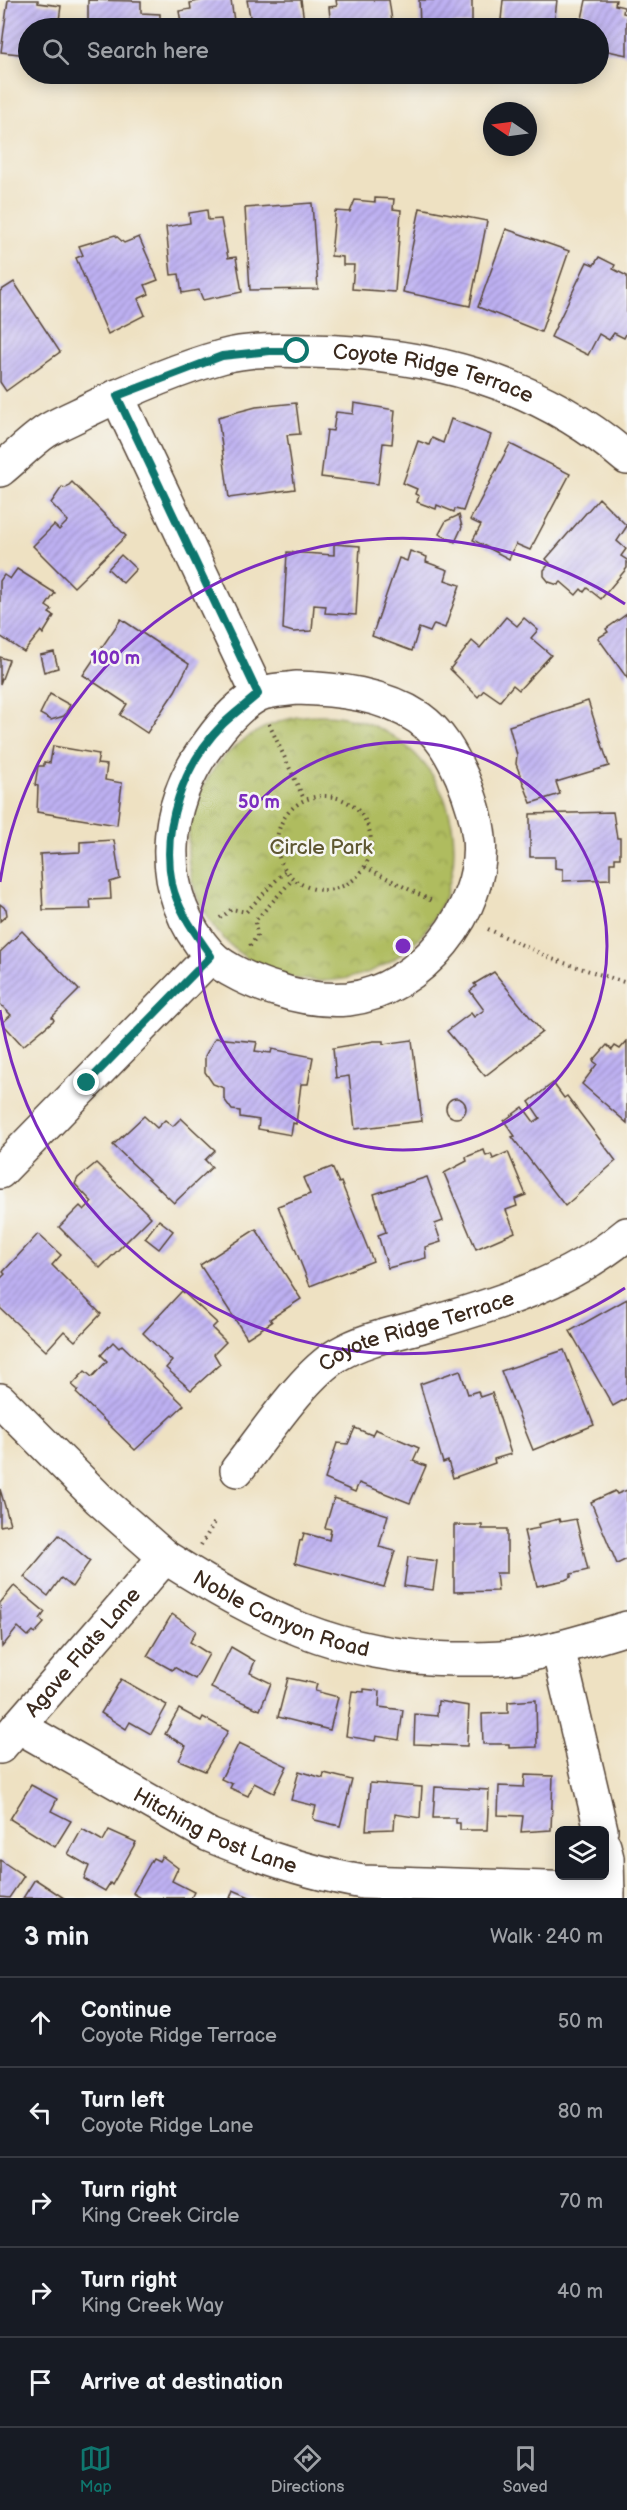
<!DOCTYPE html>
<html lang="en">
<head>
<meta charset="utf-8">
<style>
	body { margin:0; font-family:"Balsamiq Sans",sans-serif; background:#242831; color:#f1f3f6 }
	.controls { position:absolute; right:18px; bottom:18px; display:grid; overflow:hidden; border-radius:9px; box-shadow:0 3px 15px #0003 }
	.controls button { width:54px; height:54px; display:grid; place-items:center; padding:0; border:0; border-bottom:2px solid #363941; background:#171b24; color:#f1f3f6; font:30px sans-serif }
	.compass { position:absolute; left:483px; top:102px; width:54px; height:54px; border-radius:50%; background:#171b24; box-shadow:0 3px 15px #0003; rotate:283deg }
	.stop { position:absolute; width:18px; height:18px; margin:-14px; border:4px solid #0f766e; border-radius:50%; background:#fff }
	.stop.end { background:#0f766e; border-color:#fff; box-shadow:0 2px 6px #0008 }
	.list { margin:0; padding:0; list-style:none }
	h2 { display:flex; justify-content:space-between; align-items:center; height:78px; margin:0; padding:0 24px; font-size:26px }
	h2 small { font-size:20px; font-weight:400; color:#9ea1a6 }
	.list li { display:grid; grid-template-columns:39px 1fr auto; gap:18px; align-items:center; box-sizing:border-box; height:90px; padding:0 24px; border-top:2px solid #363941 }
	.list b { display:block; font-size:22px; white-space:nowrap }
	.list p { margin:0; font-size:20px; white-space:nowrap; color:#9ea1a6 }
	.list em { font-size:20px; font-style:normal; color:#9ea1a6 }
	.icon { flex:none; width:33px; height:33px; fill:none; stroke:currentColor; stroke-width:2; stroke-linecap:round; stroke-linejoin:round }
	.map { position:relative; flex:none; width:627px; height:1898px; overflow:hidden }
	.search { position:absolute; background:#171b24; box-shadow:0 3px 15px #0003; left:18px; right:18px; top:18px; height:66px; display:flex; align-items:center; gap:15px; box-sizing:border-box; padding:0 21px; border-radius:33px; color:#9ea1a6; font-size:22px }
	.sheet { height:528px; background:#171b24 }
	nav { display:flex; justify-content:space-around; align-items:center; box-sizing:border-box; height:84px; border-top:2px solid #363941; background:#171b24; font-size:16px; color:#9ea1a6 }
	nav a { display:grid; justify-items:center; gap:3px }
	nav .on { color:#0f766e }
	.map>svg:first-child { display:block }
	.park { fill:url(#park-crowns); stroke:#75733e; stroke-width:1.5 }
	.building { fill:url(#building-hatch) }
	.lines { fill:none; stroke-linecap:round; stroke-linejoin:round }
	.minor-casing { stroke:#564537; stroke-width:36 }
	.tertiary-casing { stroke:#564537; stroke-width:36 }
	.path { stroke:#564537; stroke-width:4; stroke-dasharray:1.5 4.5; stroke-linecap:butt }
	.minor { stroke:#fff; stroke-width:33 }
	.tertiary { stroke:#fff; stroke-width:33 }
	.route { stroke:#0f766e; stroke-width:8 }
	.ring { fill:none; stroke:#7b2cbf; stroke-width:3 }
	.labels { text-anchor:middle; stroke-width:5; stroke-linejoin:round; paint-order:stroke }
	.street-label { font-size:21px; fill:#3b2a1e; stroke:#f6f6f2 }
	.park-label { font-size:21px; fill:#5e5631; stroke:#f6f6f2 }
	.centre { fill:#7b2cbf; stroke:#f6f6f2; stroke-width:3 }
	.ring-label { font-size:18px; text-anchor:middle; font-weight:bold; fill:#7b2cbf; stroke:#f6f6f2; stroke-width:5; stroke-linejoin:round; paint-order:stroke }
</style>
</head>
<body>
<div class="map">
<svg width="627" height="1898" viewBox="0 0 627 1898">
	<defs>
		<pattern id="park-crowns" width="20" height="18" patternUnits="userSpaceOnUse" patternTransform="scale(1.5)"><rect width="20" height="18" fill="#afbc5e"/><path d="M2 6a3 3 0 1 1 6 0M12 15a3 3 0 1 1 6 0" fill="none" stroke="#90994d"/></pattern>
		<pattern id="building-hatch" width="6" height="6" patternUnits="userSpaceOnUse" patternTransform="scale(1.5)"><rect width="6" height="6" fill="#beb1f3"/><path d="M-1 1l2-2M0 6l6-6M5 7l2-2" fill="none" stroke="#9c90c4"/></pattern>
	</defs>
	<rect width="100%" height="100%" fill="#f6f6f2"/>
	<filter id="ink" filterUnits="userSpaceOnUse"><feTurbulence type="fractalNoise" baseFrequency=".0167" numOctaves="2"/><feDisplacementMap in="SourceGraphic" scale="12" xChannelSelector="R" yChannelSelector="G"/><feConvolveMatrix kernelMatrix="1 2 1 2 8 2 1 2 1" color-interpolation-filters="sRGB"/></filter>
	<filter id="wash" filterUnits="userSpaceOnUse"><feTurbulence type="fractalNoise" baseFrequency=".008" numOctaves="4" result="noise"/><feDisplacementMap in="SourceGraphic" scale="24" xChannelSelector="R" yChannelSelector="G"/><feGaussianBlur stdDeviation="1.35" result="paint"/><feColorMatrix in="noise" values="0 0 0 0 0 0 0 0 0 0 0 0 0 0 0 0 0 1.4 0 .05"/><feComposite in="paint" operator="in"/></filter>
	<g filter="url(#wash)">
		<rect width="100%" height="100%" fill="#eee1c2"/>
		<!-- park -->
		<circle class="park" cx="321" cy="848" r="133"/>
		<g id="blocks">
			<!-- building -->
			<g class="building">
				<polygon points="8,0 38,0 38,3 61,6 58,28 28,28 28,55 1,52"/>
				<polygon points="88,0 141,1 141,13 160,14 160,28 88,28"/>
				<polygon points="202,0 231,0 235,28 182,28 179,11 191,9 190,3"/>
				<polygon points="247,0 301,0 305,28 252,28"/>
				<polygon points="336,0 389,0 393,28 331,28 329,7 337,6"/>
				<polygon points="419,0 472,0 472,24 420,25"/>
				<polygon points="503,0 557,0 554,25 501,20"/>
				<polygon points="586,0 616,0 615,5 624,7 623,13 627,14 627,55 598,49 598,28 580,28"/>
				<polygon points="375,198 394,199 393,209 401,210 395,292 352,289 354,265 343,265 343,257 331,256 335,211 350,212 355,200 375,202"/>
				<polygon points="312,203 318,289 250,290 245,208"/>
				<polygon points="420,208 487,221 470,306 403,292"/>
				<polygon points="207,210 208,220 221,219 228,258 236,257 242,292 203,300 199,290 182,293 179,274 171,275 166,227 190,223 189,213"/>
				<polygon points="506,229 569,251 541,332 478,307"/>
				<polygon points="115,235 124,243 139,237 158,280 145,285 149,294 138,299 145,315 108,334 76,258 83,255 79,246"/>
				<polygon points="599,257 615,265 613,269 627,276 627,332 624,338 614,333 609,340 599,334 588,355 551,337 587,262 594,265"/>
				<polygon points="14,282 60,352 6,391 0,382 0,291"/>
				<polygon points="296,403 300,434 287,435 295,489 229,498 218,417 256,407"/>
				<polygon points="354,403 395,410 392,444 383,443 378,484 321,477 327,430 333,431 336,412 353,414"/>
				<polygon points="451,419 491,435 463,511 455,509 454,512 437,505 436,509 417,502 419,496 415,494 417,489 403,483 418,441 429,445 432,438 443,443"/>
				<polygon points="510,444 570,474 530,550 516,544 509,559 473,540 481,525 470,520"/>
				<polygon points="72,482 126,536 74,587 33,546 54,525 59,530 68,521 51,503 62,487 66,488"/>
				<polygon points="599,498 627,526 617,541 626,549 621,556 627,560 627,568 601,599 587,588 584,592 581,589 576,595 561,582 558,585 549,582 544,576 544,570 550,563 546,559"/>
				<polygon points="459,515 462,527 455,542 439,534 446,521"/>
				<polygon points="334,544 360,546 356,615 325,613 326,606 314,605 312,631 293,632 283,629 287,552 334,555"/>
				<polygon points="410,551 427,557 426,562 448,570 445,580 460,585 445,628 434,624 430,632 419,628 412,651 372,636 399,558 407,561"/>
				<polygon points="121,555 136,569 123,583 108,569"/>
				<polygon points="17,569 55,593 46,606 52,610 49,613 54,616 43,634 41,631 24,652 0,636 0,581 4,575 10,579"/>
				<polygon points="627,614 627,678 598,638 608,632 606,629"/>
				<polygon points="506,617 517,626 524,618 538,630 531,638 551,655 519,690 513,685 500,701 484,690 478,697 450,669 472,641 480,648"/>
				<polygon points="121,619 189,664 175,691 147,733 120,715 127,704 83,675"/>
				<polygon points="54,652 58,668 44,672 40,655"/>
				<polygon points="0,657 9,660 0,684"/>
				<polygon points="50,694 70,705 64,716 51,720 40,714"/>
				<polygon points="588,701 609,766 556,782 560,794 531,803 516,764 517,755 509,726"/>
				<polygon points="53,746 99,754 97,764 107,765 105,780 122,783 117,825 37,812 38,786 35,785 38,766 44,766 44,762 50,763"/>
				<polygon points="613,812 617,838 620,838 620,858 615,858 615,863 610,863 610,879 563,881 563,869 555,868 555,857 530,857 530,814"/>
				<polygon points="114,840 120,879 110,882 111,899 90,900 91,909 43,910 40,854 80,852 80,842"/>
				<polygon points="0,904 6,909 7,915 0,921"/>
				<polygon points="22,931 79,990 52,1017 54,1020 23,1046 2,1023 11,1015 0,1004 0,952"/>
				<polygon points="494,972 542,1032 485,1076 447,1031 471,1013 474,1017 484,1010 470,991 476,986 474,984"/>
				<polygon points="215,1038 257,1042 255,1051 271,1053 272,1049 313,1057 308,1084 301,1084 296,1124 293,1123 291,1135 258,1129 259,1120 240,1117 240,1111 232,1110 224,1099 224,1088 213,1084 205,1072 205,1056"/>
				<polygon points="412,1040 422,1121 355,1129 349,1076 336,1078 333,1048 374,1041 383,1041 383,1044"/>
				<polygon points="627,1041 627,1123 582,1084 597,1064 593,1061 607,1045 612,1050 615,1046 620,1049"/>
				<polygon points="553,1083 564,1098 567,1096 616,1161 565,1206 512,1137 515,1136 504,1121 523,1107 534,1122 540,1118 529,1102"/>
				<circle cx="456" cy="1108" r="10"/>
				<polygon points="144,1116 157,1128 165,1120 173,1126 181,1118 215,1150 205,1160 212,1167 174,1203 113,1145"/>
				<polygon points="484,1150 486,1156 491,1154 493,1159 508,1152 526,1195 515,1199 517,1206 506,1210 515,1232 476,1249 444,1173 467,1161 466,1157"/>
				<polygon points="96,1163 151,1217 100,1268 59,1227 80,1206 84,1210 92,1202 75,1184 78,1178"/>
				<polygon points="332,1167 339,1183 341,1182 373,1261 310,1286 278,1206 310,1194 303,1178"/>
				<polygon points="427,1177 443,1221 435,1224 441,1242 425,1247 426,1258 388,1268 378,1235 386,1232 374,1194"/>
				<polygon points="159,1220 173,1231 159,1249 145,1238"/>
				<polygon points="256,1229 301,1299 270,1319 272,1322 247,1338 200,1265"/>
				<polygon points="38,1234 61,1255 52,1265 101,1314 75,1341 64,1331 46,1351 0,1308 0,1279 5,1274 3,1272"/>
				<polygon points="182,1291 217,1323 212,1328 226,1342 214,1354 220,1364 191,1390 166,1368 172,1361 143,1333"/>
				<polygon points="627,1299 627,1398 613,1406 570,1331"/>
				<polygon points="113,1342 119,1348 122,1345 184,1405 135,1450 76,1393 78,1390 72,1385 85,1371 92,1377 107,1361 101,1355"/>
				<polygon points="564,1350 594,1425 533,1450 501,1371"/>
				<polygon points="460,1370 468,1394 478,1391 480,1397 492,1393 511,1454 494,1459 495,1463 453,1478 448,1461 443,1463 420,1384"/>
				<polygon points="355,1428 372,1435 375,1429 419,1448 413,1461 426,1466 410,1503 359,1483 355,1492 325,1479 337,1443 348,1444"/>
				<polygon points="0,1489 10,1524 0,1526"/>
				<polygon points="627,1490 627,1559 617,1564 591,1502 615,1491 617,1494"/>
				<polygon points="334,1498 388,1515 379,1547 395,1551 384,1587 295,1563 300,1540 302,1541 304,1533 329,1540 331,1529 325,1528"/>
				<polygon points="559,1519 560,1522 576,1519 588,1570 571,1574 571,1577 565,1580 537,1586 524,1531 539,1528 538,1524"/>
				<polygon points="454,1525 482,1525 482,1529 507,1529 507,1573 496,1573 498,1591 454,1592"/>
				<polygon points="59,1535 90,1561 72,1587 61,1578 48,1596 24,1577"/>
				<polygon points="408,1557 437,1561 433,1590 404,1586"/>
				<polygon points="14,1586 45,1612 40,1619 44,1623 35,1633 33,1631 28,1636 18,1627 2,1647 0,1603"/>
				<polygon points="172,1614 196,1631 190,1642 209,1654 195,1679 174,1667 172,1670 147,1656"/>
				<polygon points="231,1647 255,1661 250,1673 271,1683 260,1710 211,1688"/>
				<polygon points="288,1678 317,1684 315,1691 338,1697 330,1730 278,1717"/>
				<polygon points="121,1679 167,1705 151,1734 130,1722 126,1729 101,1713"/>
				<polygon points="364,1689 380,1691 379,1707 403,1710 399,1740 376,1736 375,1741 346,1736 352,1691 364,1692"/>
				<polygon points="536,1700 537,1747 509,1748 509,1744 483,1744 482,1714 508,1713 508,1702"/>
				<polygon points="438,1701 469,1706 467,1746 414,1744 415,1714 437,1716"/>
				<polygon points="179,1709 201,1721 203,1717 228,1731 205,1771 179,1760 186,1746 165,1734"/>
				<polygon points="239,1743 287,1766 274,1793 254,1783 248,1796 230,1788 232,1784 221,1779"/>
				<polygon points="299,1771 323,1778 324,1773 352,1780 340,1826 315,1820 313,1818 316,1806 291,1800"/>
				<polygon points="525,1775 553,1776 551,1830 521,1832 523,1816 498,1815 499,1786 524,1787"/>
				<polygon points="370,1783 422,1787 420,1818 395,1814 394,1829 366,1830"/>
				<polygon points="31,1785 57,1799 51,1811 71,1821 55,1847 10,1819"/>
				<polygon points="435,1787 489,1790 487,1830 460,1830 460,1823 456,1823 456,1818 433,1818"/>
				<polygon points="82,1829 103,1841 109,1830 136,1842 112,1885 110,1883 105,1891 84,1879 89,1866 68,1854"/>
				<polygon points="162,1856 178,1868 172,1881 194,1892 191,1898 141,1898 133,1893 153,1858 159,1861"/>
				<polygon points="0,1860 24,1876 9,1898 0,1897"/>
				<polygon points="35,1879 64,1898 23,1898"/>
				<polygon points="233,1890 252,1898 230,1898"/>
			</g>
		</g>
	</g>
	<g filter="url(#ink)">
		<use href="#blocks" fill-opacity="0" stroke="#564537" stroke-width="1.5"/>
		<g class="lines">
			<!-- minor casing -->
			<g class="minor-casing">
				<g id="minor">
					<polyline points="117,396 258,694"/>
					<path id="s1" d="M 0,470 C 15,458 29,443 45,432 C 57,424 73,418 86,411 C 129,390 174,370 221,357 C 249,349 282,350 311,351 C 428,353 536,380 627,458"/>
					<path d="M 296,688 C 338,689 383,694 419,718 C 440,733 451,753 462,777 C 470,796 477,817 479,838 C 486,910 419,991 348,999 C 323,1001 298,997 275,989 C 257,984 223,969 210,955 C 155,894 161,805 209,743 C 221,726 239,705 258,695 C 267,690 285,690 296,688 Z"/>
					<polyline points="0,1172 211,956"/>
					<path id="s2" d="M 237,1470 C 264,1436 303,1375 339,1354 C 366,1338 395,1334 425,1325 C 497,1304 568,1283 627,1234"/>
					<polyline points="558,1648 601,1830"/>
					<path id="s3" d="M 18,1726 L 209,1835 C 259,1856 309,1873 363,1882 L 608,1890"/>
					<path id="s4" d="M 0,1747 L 165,1557 C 260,1617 338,1657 453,1659 C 477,1659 501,1660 526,1655 C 560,1649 594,1638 627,1628"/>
					<polyline points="604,1846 607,1858 608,1898"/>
				</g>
			</g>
			<!-- tertiary casing -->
			<g class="tertiary-casing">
				<polyline id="tertiary" points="0,1400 99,1499 165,1557"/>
			</g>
			<!-- path -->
			<g class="path">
				<polyline points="269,724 304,799"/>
				<circle cx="324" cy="843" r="47"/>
				<polyline points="365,867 434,902"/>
				<polyline points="220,918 232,909 246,912 285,871"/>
				<polyline points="488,929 552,959 627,983"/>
				<polyline points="250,946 257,936 255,921 293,879"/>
				<polyline points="201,1545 216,1520"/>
			</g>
			<!-- minor -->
			<use href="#minor" class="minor"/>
			<!-- tertiary -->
			<use href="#tertiary" class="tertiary"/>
		</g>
	</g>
	<g class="lines" filter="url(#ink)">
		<!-- route -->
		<path class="route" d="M 87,1083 L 211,956 C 196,934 178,911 172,884 C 161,828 183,764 223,724 C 234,713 247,704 258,694 L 117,396 L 222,356 L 270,351 L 297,351"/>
	</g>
	<!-- distance rings -->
	<g class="ring">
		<circle cx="403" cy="946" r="204"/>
		<path d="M625 1288A408 408 0 0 1 0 1010M0 882A408 408 0 0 1 625 604"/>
	</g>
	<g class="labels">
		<!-- street labels -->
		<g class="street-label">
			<text dy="7" stroke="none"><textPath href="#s1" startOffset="466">Coyote Ridge Terrace</textPath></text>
			<text dy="7" stroke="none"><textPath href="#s2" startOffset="236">Coyote Ridge Terrace</textPath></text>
			<text dy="7" stroke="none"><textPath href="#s4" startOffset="382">Noble Canyon Road</textPath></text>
			<text dy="7" stroke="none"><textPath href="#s4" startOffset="126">Agave Flats Lane</textPath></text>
			<text dy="7" stroke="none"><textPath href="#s3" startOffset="224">Hitching Post Lane</textPath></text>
		</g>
		<!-- park labels -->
		<g class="park-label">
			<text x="321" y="854">Circle Park</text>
		</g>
	</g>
	<circle cx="403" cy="946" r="9" class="centre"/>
	<g class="ring-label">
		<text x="115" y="664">100 m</text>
		<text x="259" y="808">50 m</text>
	</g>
</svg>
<div class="controls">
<button><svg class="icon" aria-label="layers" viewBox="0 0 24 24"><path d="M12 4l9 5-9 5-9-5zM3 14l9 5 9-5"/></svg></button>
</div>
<svg class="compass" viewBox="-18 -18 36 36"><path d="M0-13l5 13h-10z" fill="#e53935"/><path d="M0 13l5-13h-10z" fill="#9ea1a6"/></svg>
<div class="stop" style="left:297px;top:351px"></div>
<div class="stop end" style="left:87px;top:1083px"></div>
<div class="search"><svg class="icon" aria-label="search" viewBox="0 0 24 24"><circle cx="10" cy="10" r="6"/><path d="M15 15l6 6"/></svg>Search here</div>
</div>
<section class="sheet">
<h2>3 min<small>Walk · 240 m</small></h2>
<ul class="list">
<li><svg class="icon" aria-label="ahead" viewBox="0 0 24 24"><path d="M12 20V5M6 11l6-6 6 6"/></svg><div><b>Continue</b><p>Coyote Ridge Terrace</p></div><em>50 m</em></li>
<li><svg class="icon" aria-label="left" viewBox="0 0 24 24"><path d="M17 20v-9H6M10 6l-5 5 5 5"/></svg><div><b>Turn left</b><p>Coyote Ridge Lane</p></div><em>80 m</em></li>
<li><svg class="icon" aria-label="right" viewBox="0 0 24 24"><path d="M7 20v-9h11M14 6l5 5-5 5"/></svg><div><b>Turn right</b><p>King Creek Circle</p></div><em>70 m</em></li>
<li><svg class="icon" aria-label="right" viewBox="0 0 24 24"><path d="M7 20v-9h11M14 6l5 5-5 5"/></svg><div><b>Turn right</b><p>King Creek Way</p></div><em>40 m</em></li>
<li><svg class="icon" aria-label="arrive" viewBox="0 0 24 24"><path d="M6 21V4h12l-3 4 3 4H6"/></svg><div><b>Arrive at destination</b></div></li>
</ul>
</section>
<nav>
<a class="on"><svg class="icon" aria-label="map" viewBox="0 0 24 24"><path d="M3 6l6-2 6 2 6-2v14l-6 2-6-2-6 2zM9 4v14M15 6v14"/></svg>Map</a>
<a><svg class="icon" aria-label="directions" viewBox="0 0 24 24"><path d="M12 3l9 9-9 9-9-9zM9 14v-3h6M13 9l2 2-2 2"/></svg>Directions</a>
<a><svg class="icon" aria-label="saved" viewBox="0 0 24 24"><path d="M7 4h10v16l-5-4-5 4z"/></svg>Saved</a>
</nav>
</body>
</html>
